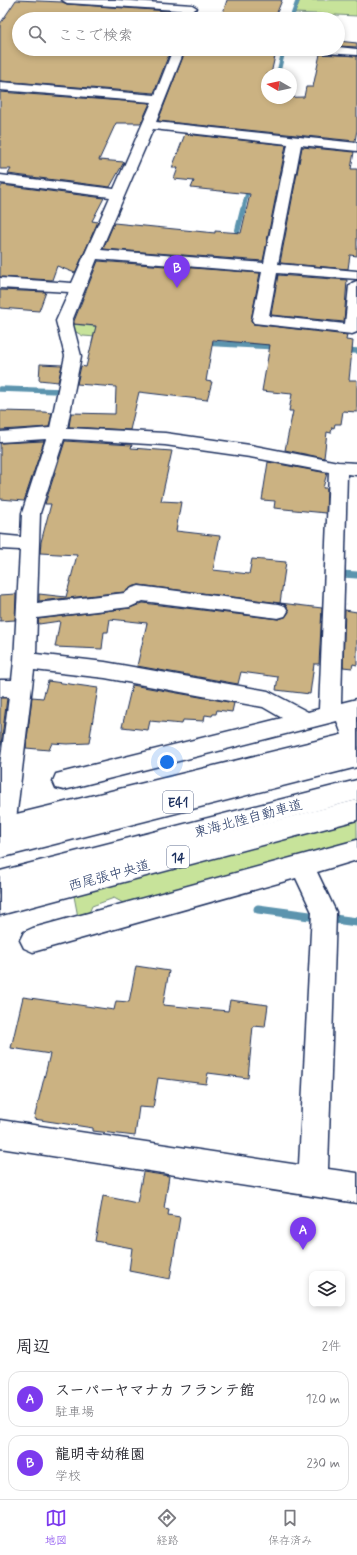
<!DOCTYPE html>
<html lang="ja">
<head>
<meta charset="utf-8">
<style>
	body { margin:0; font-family:Mynerve,"Klee One",sans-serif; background:#f2f2f3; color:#2b2b33 }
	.controls { position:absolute; right:12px; bottom:12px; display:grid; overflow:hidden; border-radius:8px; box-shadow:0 2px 6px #0003 }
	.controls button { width:36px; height:36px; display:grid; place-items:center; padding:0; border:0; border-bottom:1px solid #e1e1e2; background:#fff; color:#2b2b33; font:20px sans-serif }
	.compass { position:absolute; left:261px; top:68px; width:36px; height:36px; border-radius:50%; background:#fff; box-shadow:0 2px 6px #0003; rotate:279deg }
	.you { position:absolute; left:167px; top:762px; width:14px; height:14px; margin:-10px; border:3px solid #fff; border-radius:50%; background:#1a73e8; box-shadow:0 0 0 6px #1a73e833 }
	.badge { display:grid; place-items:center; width:26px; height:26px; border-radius:50%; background:#7c3aed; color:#fff; font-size:13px; font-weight:700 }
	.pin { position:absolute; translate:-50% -33px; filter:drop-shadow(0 1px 2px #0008) }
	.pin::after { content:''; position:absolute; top:21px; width:14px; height:12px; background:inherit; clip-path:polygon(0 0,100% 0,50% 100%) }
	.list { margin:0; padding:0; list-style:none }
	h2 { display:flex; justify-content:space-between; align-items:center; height:52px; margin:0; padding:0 16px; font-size:17px }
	h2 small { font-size:13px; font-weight:400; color:#7c7c81 }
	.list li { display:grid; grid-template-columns:26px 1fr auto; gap:12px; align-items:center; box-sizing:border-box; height:56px; margin:0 8px 8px; padding:0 8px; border:1px solid #e1e1e2; border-radius:12px }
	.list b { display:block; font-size:15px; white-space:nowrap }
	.list p { margin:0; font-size:13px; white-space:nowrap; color:#7c7c81 }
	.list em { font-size:13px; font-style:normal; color:#7c7c81 }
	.icon { flex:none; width:22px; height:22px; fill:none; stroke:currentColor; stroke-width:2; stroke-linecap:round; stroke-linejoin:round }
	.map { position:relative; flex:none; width:357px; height:1319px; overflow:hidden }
	.search { position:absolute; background:#fff; box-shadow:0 2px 6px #0003; left:12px; right:12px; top:12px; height:44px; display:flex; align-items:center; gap:10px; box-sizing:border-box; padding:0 14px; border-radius:22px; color:#7c7c81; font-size:15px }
	.sheet { height:180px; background:#fff }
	nav { display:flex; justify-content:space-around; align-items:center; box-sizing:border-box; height:56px; border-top:1px solid #e1e1e2; background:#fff; font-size:11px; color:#7c7c81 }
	nav a { display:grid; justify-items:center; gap:2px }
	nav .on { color:#7c3aed }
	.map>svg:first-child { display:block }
	.green { fill:#c7e39a; stroke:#71897c }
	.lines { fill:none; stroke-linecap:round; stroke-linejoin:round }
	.stream-far3 { stroke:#5c94ae; stroke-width:4 }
	.stream-far2 { stroke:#5c94ae; stroke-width:5.5 }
	.stream-far1 { stroke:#5c94ae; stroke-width:7 }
	.stream { stroke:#5c94ae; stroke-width:9 }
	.building { fill:#cbb282; stroke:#1b2f5e }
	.minor-casing { stroke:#1b2f5e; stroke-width:3 }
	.primary-casing { stroke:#1b2f5e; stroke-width:3 }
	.motorway-casing { stroke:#1b2f5e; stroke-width:3 }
	.minor { fill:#fff; fill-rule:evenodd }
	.primary { fill:#fff; fill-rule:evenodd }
	.motorway { fill:#fff; fill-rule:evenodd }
	.labels { text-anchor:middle; stroke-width:3.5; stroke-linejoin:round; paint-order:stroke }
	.shield { fill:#fff; stroke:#5f6d8e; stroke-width:1 }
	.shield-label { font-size:13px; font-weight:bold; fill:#1b2f5e }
	.street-label { font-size:14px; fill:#1b2f5e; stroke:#fff }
</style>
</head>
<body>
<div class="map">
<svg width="357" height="1319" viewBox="0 0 357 1319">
	<rect width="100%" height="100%" fill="#fff"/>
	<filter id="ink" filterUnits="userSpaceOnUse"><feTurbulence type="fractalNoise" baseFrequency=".025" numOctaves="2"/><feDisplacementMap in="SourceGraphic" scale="8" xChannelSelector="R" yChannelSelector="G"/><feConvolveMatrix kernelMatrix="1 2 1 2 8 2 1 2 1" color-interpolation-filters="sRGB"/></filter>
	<g filter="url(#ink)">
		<!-- green -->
		<g class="green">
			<polygon points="300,0 357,0 357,16 295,13"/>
			<polygon points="71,324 112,328 109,338 83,336 71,329"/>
			<polygon points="345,821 357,821 357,840 125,904 114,898 92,906 88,915 78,917 73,891"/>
		</g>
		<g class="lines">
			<!-- stream-far3 -->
			<g class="stream-far3">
				<polyline points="291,19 298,0"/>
				<polyline points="278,74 284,49"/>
				<polyline points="243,210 249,186"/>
			</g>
			<!-- stream-far2 -->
			<g class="stream-far2">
				<polyline points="230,261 243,209"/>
				<polyline points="203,343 279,347"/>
				<polyline points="343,350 357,351"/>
				<polyline points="0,389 60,391"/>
			</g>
			<!-- stream-far1 -->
			<polyline class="stream-far1" points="342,574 357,575"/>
			<!-- stream -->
			<g class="stream">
				<polyline points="258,909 317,917"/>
				<polyline points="334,919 357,922"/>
			</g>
		</g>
		<!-- building -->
		<g class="building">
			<polygon points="16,0 62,2 67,4 183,12 181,19 19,19 19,49 171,49 154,93 0,81 0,24"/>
			<polygon points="227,0 282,0 276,15 281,15 280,19 221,19"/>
			<polygon points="338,41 357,43 357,47 338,46"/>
			<polygon points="186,49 273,49 271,56 275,56 271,74 267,74 267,98 304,97 306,87 313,87 320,54 357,56 357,130 355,141 158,121"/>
			<polygon points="0,92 150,103 141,123 116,123 99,160 124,162 110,187 8,174 11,169 0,169"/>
			<polygon points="185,134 286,145 263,261 103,249 114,223 215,233 215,231 241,233 250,194 191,188 194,181 174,179 178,168 172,168"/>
			<polygon points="302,147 354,152 351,169 357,169 357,256 350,255 348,269 280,263"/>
			<polygon points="2,185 104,198 92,221 98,222 75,273 57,266 52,280 0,277 0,189"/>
			<polygon points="98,261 260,273 251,320 253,324 347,335 346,340 353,341 349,380 357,380 357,412 343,411 341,424 335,424 334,428 332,427 331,433 327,432 324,458 285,450 293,411 289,411 292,394 262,391 270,345 213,340 206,381 212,382 207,400 139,392 130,430 69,427 71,413 115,414 116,387 77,384 81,366 86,367 96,326 74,324 74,321"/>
			<polygon points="278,275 347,280 344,322 271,315"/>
			<polygon points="0,290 46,292 39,311 0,308"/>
			<polygon points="40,364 62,365 58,382 39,380"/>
			<polygon points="0,411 44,412 52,413 49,427 0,430"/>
			<polygon points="44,441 24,501 0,499 0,443"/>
			<polygon points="65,441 132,445 131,448 172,451 161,501 181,502 176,531 220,536 213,570 249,574 252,559 286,562 280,603 139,585 132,587 124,592 39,601 39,594 66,597 77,555 40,553 41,542 51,504 45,504"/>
			<polygon points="268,462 327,473 323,488 327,488 326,513 274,508 275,501 262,500"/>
			<polygon points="16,594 15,620 0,621 0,595"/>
			<polygon points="143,603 278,619 285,617 289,612 286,605 280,603 322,608 319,664 314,664 310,694 276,690 278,677 241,672 238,684 137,666 147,623 110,619 108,632 104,632 102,649 55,647 60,621 39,624 38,619 130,608"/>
			<polygon points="345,610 357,612 357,665 353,664 352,668 343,667"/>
			<polygon points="48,681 98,688 89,743 67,744 52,743 49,750 26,748 32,697 43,698"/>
			<polygon points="132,685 234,703 232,712 217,710 216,714 213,714 212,716 205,715 204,721 183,720 182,724 150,721 148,730 122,727"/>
			<polygon points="0,698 7,698 1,745 0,745"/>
			<polygon points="136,966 169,971 163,1005 228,1011 230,1000 268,1005 265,1027 253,1026 248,1078 208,1073 206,1084 158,1078 153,1108 139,1107 135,1136 93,1131 93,1128 34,1119 50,1054 11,1048 23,997 114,1010 116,1001 129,1002"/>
			<polygon points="143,1172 169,1176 164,1208 169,1209 168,1215 180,1217 170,1279 129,1271 132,1248 95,1241 103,1196 137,1203"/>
		</g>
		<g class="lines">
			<!-- minor casing -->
			<g class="minor-casing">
				<g id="minor">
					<polygon points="62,0 117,0 192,5 197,8 192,11 67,3"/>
					<polygon points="338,47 357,49 357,55 310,52 304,49 338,49"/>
					<path d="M 173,49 L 185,49 L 156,122 L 357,143 L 357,151 L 301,145 L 278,264 L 357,271 L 357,279 L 277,273 L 269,316 L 345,324 L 349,286 L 352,283 L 357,281 L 357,332 L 352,334 L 254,323 L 252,320 L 262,272 L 97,259 L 72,321 L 81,356 L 67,428 L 165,433 L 250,445 L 338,462 L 357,463 L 357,475 L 347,474 L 341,703 L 357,699 L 357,748 L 354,749 L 346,746 L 337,721 L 64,790 L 56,788 L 53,781 L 56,774 L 282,718 L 263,707 L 105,678 L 34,670 L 15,828 L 8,848 L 0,851 L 0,765 L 9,697 L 0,696 L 0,680 L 12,680 L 14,661 L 20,550 L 0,549 L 0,535 L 21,537 L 22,513 L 46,439 L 0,442 L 0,432 L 50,428 L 65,356 L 56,321 L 69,292 L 0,288 L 0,278 L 72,283 L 110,197 L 0,183 L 0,175 L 114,189 L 152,102 L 0,90 L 0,82 L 155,95 ZM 153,129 L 288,144 L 264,263 L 101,250 ZM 64,439 L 165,445 L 250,457 L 329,472 L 319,709 L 308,712 L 268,691 L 105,662 L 36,654 L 37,618 L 130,607 L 143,601 L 278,618 L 285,616 L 288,611 L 285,606 L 278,604 L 139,586 L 132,588 L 125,593 L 37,603 L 40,513 Z"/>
					<polygon points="357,840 357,860 317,872 336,912 328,1169 357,1173 357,1203 0,1148 0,1120 299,1165 312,912 296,878 33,952 24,948 20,940 24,932 33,928"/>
				</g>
			</g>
			<!-- primary casing -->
			<g class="primary-casing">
				<g id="primary">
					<polygon points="357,731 357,749 0,840 0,818"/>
					<polygon points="357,800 357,820 0,915 0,891"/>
				</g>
			</g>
			<!-- motorway casing -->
			<g class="motorway-casing">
				<g id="motorway">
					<polygon points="357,747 357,767 0,858 0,836"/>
					<polygon points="357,780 357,800 0,893 0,871"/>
				</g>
			</g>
			<!-- minor -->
			<use href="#minor" class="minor"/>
			<!-- primary -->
			<use href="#primary" class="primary"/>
			<!-- motorway -->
			<use href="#motorway" class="motorway"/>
		</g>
	</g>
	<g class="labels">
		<!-- shield labels -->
		<g class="shield">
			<rect x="163" y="791" width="30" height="22" rx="3"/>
			<rect x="167" y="846" width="22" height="22" rx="3"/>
		</g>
		<g class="shield-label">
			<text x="178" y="807">E41</text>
			<text x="178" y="862">14</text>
		</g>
		<!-- street labels -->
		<g class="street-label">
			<text transform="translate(248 818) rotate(-15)" y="5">東海北陸自動車道</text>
			<text transform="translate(109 875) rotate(-15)" y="5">西尾張中央道</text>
		</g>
	</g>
</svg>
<div class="controls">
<button><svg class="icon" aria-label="layers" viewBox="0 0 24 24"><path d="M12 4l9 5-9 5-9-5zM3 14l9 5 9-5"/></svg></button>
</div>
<svg class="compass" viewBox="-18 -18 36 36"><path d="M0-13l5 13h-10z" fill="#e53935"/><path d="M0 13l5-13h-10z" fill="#7c7c81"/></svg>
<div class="you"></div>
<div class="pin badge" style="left:303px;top:1250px">A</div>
<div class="pin badge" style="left:177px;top:288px">B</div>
<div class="search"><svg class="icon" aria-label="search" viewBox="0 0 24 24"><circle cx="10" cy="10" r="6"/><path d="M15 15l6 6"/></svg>ここで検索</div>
</div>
<section class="sheet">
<h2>周辺<small>2件</small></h2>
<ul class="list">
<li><span class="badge">A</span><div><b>スーパーヤマナカ フランテ館</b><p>駐車場</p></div><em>120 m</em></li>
<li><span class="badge">B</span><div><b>龍明寺幼稚園</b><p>学校</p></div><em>230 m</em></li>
</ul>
</section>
<nav>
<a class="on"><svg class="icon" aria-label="map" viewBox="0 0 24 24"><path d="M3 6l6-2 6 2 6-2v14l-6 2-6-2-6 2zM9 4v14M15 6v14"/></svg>地図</a>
<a><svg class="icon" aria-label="directions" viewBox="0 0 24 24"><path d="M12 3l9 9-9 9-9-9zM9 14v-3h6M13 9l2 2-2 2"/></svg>経路</a>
<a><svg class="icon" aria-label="saved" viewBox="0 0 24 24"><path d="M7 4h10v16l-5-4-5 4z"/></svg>保存済み</a>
</nav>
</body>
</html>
